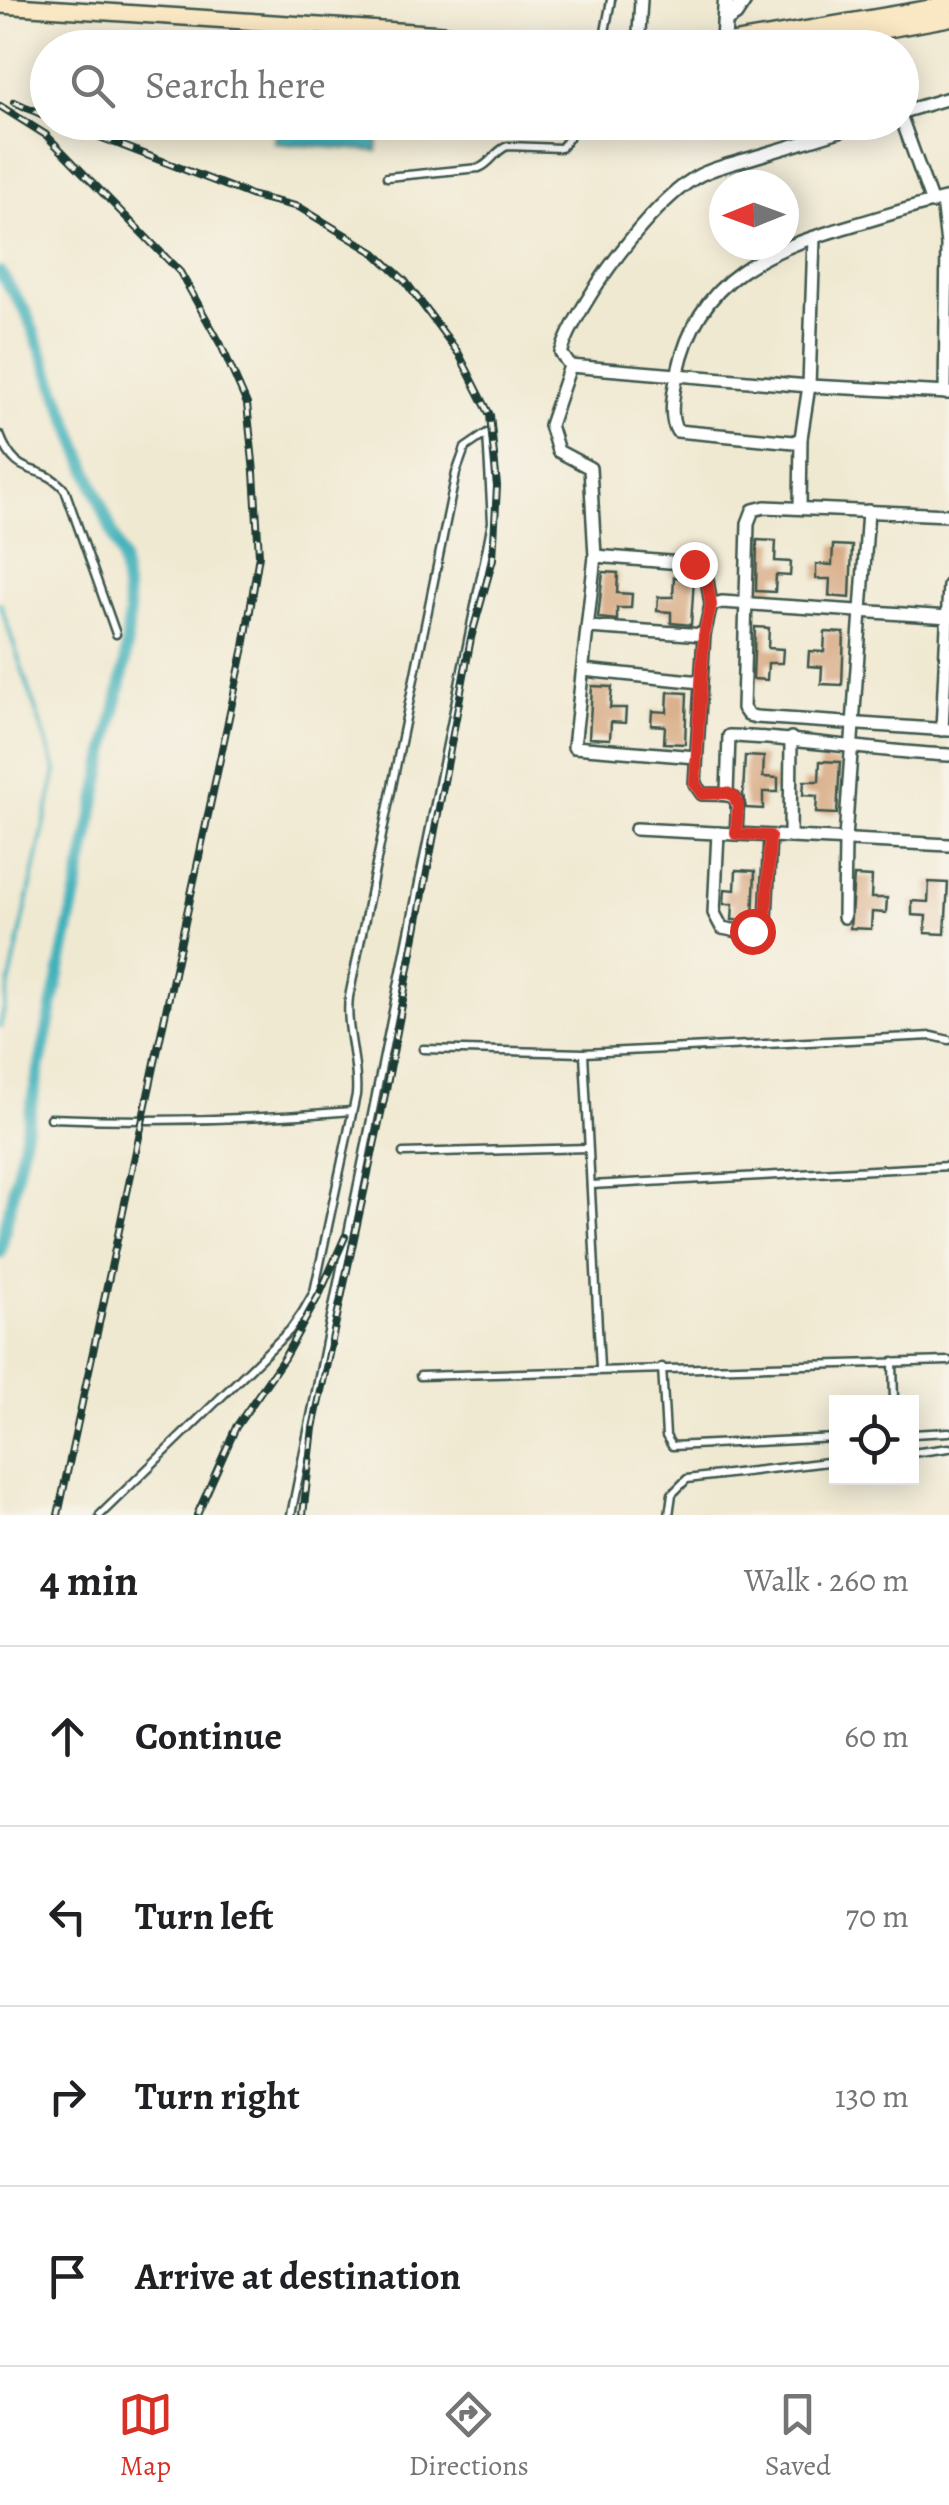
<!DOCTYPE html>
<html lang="en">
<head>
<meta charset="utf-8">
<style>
	body { margin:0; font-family:Alegreya,serif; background:#f6f6f6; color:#202124 }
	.controls { position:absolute; right:30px; bottom:30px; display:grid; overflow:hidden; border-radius:0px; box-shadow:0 5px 25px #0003 }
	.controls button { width:90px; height:90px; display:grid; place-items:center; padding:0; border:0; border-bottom:2px solid #e0e0e0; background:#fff; color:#202124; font:50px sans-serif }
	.compass { position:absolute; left:709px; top:170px; width:90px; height:90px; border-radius:50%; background:#fff; box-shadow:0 5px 25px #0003; rotate:269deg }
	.stop { position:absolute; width:30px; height:30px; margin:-22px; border:8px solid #d93025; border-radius:50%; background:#fff }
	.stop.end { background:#d93025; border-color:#fff; box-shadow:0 2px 10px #0008 }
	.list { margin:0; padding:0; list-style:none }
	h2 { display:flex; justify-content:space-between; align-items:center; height:130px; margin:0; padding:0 40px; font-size:42px }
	h2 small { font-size:32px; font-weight:400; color:#757577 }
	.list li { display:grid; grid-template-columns:65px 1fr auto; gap:30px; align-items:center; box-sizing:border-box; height:180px; padding:0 40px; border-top:2px solid #e0e0e0 }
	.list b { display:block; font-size:38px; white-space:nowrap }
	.list em { font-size:32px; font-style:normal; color:#757577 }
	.icon { flex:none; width:55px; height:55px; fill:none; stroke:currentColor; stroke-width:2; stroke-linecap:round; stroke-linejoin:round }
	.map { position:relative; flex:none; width:949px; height:1515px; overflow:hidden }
	.search { position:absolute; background:#fff; box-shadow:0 5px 25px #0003; left:30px; right:30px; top:30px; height:110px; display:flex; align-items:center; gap:25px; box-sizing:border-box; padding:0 35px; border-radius:55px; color:#757577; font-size:38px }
	.sheet { height:850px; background:#fff }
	nav { display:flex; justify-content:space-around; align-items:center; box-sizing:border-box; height:140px; border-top:2px solid #e0e0e0; background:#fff; font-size:28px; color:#757577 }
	nav a { display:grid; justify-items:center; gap:5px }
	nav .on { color:#d93025 }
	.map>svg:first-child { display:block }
	.water { fill:#42b2bb; stroke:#307878; stroke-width:2.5 }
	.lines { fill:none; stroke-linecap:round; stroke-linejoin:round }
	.stream { stroke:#42b2bb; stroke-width:4 }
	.canal { stroke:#42b2bb; stroke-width:12 }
	.building { fill:#d5a67e }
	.service-casing { stroke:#3e574c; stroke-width:11 }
	.minor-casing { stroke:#3e574c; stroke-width:16 }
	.tertiary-casing { stroke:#3e574c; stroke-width:19 }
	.secondary-casing { stroke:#3e574c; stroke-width:20 }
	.service { stroke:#fff; stroke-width:6 }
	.minor { stroke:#fff; stroke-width:11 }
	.tertiary { stroke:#fff; stroke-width:14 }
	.secondary { stroke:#fae7c3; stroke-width:15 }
	.rail-casing { stroke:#1f3d34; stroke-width:8 }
	.rail { stroke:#f7f3e8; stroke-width:4; stroke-dasharray:11; stroke-linecap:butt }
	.route { stroke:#d93025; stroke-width:12 }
</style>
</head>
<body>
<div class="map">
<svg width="949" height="1515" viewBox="0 0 949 1515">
	<rect width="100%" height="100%" fill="#f7f3e8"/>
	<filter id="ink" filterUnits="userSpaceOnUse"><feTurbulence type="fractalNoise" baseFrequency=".01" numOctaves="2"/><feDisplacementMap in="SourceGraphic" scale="20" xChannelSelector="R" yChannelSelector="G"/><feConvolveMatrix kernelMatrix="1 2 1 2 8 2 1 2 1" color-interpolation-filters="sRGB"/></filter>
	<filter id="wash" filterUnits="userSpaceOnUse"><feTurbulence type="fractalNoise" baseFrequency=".0048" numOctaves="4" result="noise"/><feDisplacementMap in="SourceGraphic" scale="40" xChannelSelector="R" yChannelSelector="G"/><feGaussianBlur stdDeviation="2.25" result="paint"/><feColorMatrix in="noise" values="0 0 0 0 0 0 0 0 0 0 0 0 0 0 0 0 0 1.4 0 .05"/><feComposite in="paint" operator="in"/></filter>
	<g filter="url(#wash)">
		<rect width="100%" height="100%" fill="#f0e9d2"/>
		<!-- water -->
		<polygon class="water" points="277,123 379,123 377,151 275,143"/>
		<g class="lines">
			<!-- stream -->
			<polyline class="stream" points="0,603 56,771 0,1027"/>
			<!-- canal -->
			<polyline class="canal" points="0,272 26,312 122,558 129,613 125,664 0,1253"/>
		</g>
		<g id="blocks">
			<!-- building -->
			<g class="building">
				<polygon points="757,540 776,541 775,561 791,562 790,576 776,575 775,592 756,591"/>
				<polygon points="833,545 852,546 850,598 829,596 830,579 816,579 816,564 832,565"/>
				<polygon points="603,572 618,573 617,593 632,594 631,608 617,608 617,620 598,618"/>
				<polygon points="674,577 694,578 691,625 671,623 671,612 657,611 658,597 673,597"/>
				<polygon points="755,627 769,628 768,648 783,649 782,663 768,663 767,680 753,679"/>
				<polygon points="825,632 844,633 842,685 821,684 822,667 808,666 809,651 824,652"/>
				<polygon points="592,686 612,687 610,708 626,708 625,723 611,722 610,739 589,738"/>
				<polygon points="668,692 687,693 685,744 664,743 665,726 651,725 652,711 667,712"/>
				<polygon points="745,756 764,757 763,777 778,778 778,792 763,792 763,809 746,808 743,794"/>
				<polygon points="820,761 840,762 837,814 816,813 817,796 803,795 804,781 819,781"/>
				<polygon points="736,870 755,871 753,920 732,920 733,904 724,904 725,889 735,890"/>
				<polygon points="854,876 872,877 871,898 887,898 886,913 872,912 871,929 850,928"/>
				<polygon points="929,882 948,883 945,934 925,933 926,916 912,915 912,901 928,902"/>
			</g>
		</g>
	</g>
	<g filter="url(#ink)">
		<use href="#blocks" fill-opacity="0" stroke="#3e574c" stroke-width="2.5"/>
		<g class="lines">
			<!-- service casing -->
			<g class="service-casing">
				<g id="service">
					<polyline points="602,48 611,0"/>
					<path d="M 387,177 L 479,168 C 492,163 495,150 508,146 L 561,148 L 569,138 L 571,122"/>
					<path d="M 0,435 C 18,483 40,460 65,490 L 116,634"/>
					<polyline points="423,1049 584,1053 932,1036 949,1040"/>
					<polyline points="584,1053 600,1368"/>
					<path d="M 50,1118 C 151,1122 251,1120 352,1111"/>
					<polyline points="403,1153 588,1148"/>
					<polyline points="591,1185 949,1166"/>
					<polyline points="893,1362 894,1402"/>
					<polyline points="662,1367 666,1436 672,1446 836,1438"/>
					<polyline points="420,1376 949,1361"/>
					<polyline points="912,1434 949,1432"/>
					<polyline points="912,1453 949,1448"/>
					<path d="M 100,1515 L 290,1330 L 302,1313 L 314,1292 L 356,1095 C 359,1062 345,1030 349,997 L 456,473 L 465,448 L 487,433 L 492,522 L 291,1515"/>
					<polyline points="669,1515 672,1494 687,1479 836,1461"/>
				</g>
			</g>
			<!-- minor casing -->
			<g class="minor-casing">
				<g id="minor">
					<polyline points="638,48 641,0"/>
					<polyline points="902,112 949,98"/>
					<polyline points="902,120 932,203"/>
					<path d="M 868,122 C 831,134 795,145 758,156 C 739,162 718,166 700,175 C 653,199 577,303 561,353 L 570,366 L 809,386 L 949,393"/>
					<polyline points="942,200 947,245 945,393"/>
					<path d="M 814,238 L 809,386 L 801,438 L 794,442 L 677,431 C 668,417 674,388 678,372 C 698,276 768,250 853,225 C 885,216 917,205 949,198"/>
					<polyline points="570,366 550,425 558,451 590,468 595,556"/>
					<polyline points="800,508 801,438"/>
					<polyline points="949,515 765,507 753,510 748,523 743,708 748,715 756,717 949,730"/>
					<polyline points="588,627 704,635"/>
					<polyline points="583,670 701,682"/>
					<polyline points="942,730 949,585"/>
					<polyline points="696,757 574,747 595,556 694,564 706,573 711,605"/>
					<path d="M 727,793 L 729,736 C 803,738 875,752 949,755"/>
					<polyline points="636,829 949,845"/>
					<polyline points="718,833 714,913 722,928 738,931 759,929 766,920 770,836"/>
					<path d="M 736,834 C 738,794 742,794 702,794 L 695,784 L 704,635 L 711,605 L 722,602 L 949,617"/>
					<polyline points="790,837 791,738"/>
					<polyline points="844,917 845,839 868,511"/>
				</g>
			</g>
			<!-- tertiary casing -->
			<g class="tertiary-casing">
				<g id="tertiary">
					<polyline points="725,20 735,14 744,0"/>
					<polyline points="723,48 726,0"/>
				</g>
			</g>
			<!-- secondary casing -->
			<g class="secondary-casing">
				<g id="secondary">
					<polyline points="0,5 443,34 565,48"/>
					<polyline points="697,48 949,5"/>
					<polyline points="784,48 949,18"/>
				</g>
			</g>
			<!-- service -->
			<use href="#service" class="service"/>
			<!-- minor -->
			<use href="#minor" class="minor"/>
			<!-- tertiary -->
			<use href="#tertiary" class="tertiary"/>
			<!-- secondary -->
			<use href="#secondary" class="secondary"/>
			<!-- rail casing -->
			<g class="rail-casing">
				<g id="rail">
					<polyline points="14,102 48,117"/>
					<polyline points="0,106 46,135 180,272 221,345 247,404 254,472 259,555 244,647 58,1515"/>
					<polyline points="61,122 253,196 299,207 375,253 405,281 459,354 490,415 497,486 493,559 471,638 386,1090 313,1428 303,1515"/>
					<polyline points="197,1515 236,1427 284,1358 320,1293 345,1237"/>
				</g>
			</g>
			<!-- rail -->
			<use href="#rail" class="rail"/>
		</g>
	</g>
	<g class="lines" filter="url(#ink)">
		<!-- route -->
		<polyline class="route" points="694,564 706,574 711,605 704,635 695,784 702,794 727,793 734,796 738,805 736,834 770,836 766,920 759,929 752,931"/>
	</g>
</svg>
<div class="controls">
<button><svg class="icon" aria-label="locate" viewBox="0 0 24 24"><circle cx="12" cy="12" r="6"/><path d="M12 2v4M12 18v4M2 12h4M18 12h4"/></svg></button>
</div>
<svg class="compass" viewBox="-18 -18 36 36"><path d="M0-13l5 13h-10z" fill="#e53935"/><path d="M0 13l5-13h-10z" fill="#757577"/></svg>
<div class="stop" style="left:752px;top:931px"></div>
<div class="stop end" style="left:694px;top:564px"></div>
<div class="search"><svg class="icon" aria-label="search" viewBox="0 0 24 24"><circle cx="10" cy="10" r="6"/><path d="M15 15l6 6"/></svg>Search here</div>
</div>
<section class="sheet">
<h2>4 min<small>Walk · 260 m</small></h2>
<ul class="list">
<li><svg class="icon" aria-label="ahead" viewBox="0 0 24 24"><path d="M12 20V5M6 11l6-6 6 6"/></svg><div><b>Continue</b></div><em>60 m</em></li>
<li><svg class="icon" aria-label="left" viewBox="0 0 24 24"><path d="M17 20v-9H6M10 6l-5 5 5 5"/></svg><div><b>Turn left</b></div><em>70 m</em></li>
<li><svg class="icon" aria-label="right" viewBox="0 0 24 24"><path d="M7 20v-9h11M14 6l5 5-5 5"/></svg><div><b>Turn right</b></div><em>130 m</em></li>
<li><svg class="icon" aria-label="arrive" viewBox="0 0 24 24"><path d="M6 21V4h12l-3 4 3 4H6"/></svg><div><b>Arrive at destination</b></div></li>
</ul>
</section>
<nav>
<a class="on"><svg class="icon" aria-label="map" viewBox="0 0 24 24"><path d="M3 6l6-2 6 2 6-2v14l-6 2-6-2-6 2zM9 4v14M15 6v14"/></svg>Map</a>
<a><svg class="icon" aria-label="directions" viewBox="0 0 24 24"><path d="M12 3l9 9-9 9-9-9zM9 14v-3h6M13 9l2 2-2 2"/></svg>Directions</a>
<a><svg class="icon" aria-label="saved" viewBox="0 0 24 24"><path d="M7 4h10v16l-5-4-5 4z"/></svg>Saved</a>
</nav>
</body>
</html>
